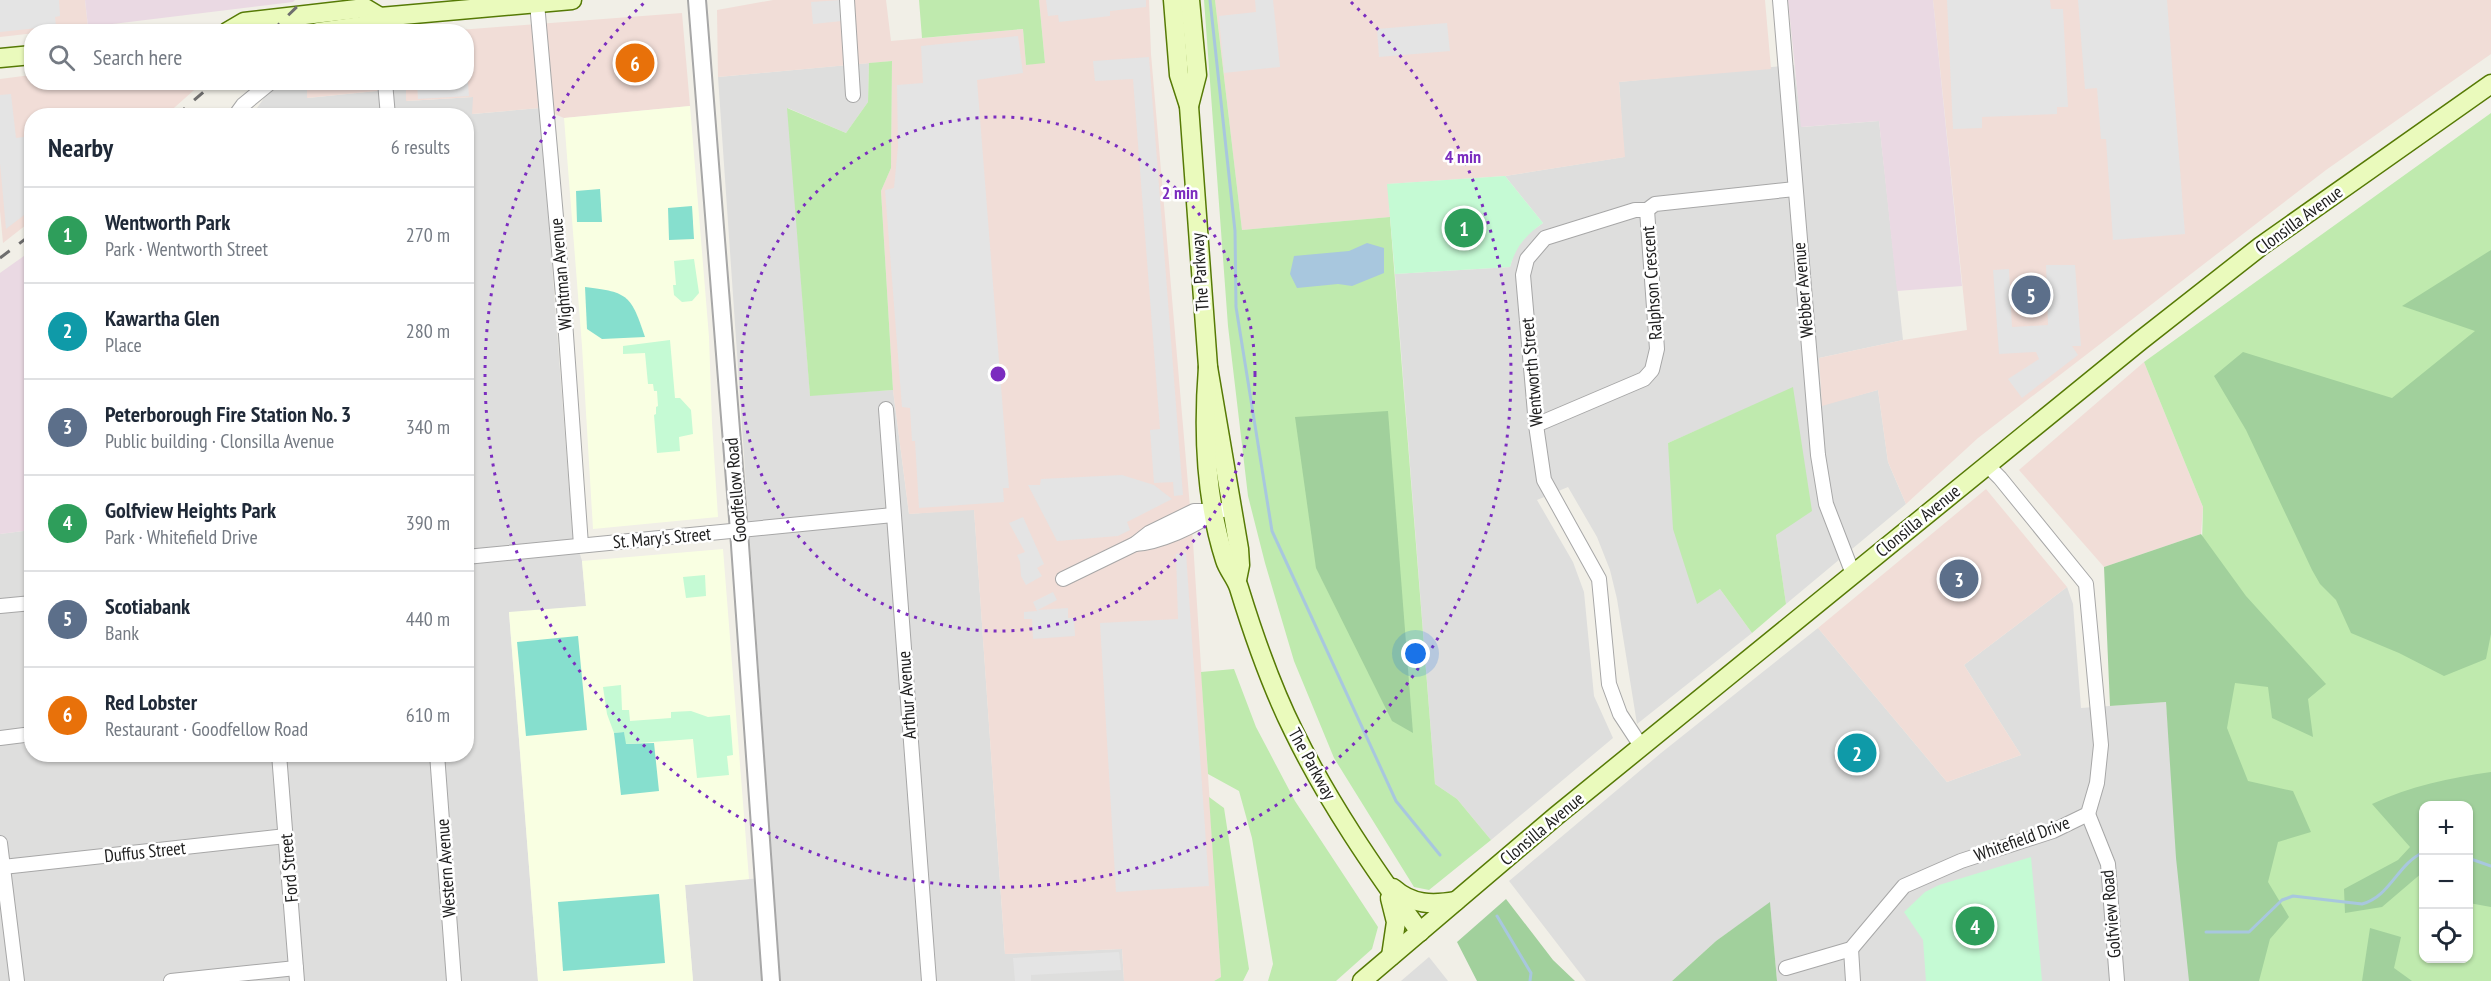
<!DOCTYPE html>
<html lang="en">
<head>
<meta charset="utf-8">
<style>
	body { margin:0; font-family:"PT Sans Narrow",sans-serif; background:#f2f2f3; color:#1f2937 }
	.controls { position:absolute; right:18px; bottom:18px; display:grid; overflow:hidden; border-radius:12px; box-shadow:0 2px 4px #0004 }
	.controls button { width:54px; height:54px; display:grid; place-items:center; padding:0; border:0; border-bottom:2px solid #e0e1e3; background:#fff; color:#1f2937; font:30px sans-serif }
	.you { position:absolute; left:1416px; top:654px; width:21px; height:21px; margin:-15px; border:4px solid #fff; border-radius:50%; background:#1a73e8; box-shadow:0 0 0 9px #1a73e833 }
	.badge { display:grid; place-items:center; width:39px; height:39px; border-radius:50%; background:#b45309; color:#fff; font-size:20px; font-weight:700 }
	.pin { position:absolute; translate:-50% -50%; border:3px solid #fff; box-shadow:0 2px 6px #0006 }
	.list { margin:0; padding:0; list-style:none }
	h2 { display:flex; justify-content:space-between; align-items:center; height:78px; margin:0; padding:0 24px; font-size:26px }
	h2 small { font-size:20px; font-weight:400; color:#747a83 }
	.list li { display:grid; grid-template-columns:39px 1fr auto; gap:18px; align-items:center; box-sizing:border-box; height:96px; padding:0 24px; border-top:2px solid #e0e1e3 }
	.list b { display:block; font-size:22px; white-space:nowrap }
	.list p { margin:0; font-size:20px; white-space:nowrap; color:#747a83 }
	.list em { font-size:20px; font-style:normal; color:#747a83 }
	.icon { flex:none; width:33px; height:33px; fill:none; stroke:currentColor; stroke-width:2; stroke-linecap:round; stroke-linejoin:round }
	.map { position:relative; flex:none; width:2491px; height:981px; overflow:hidden }
	.search { position:absolute; background:#fff; box-shadow:0 2px 4px #0004; left:24px; top:24px; width:450px; height:66px; display:flex; align-items:center; gap:15px; box-sizing:border-box; padding:0 21px; border-radius:24px; color:#747a83; font-size:22px }
	.panel { position:absolute; background:#fff; box-shadow:0 2px 4px #0004; left:24px; top:108px; width:450px; height:654px; border-radius:24px }
	.map>svg:first-child { display:block }
	.residential { fill:#dededd }
	.commercial { fill:#f1ddd7 }
	.industrial { fill:#ead9e3 }
	.education { fill:#f9ffe2 }
	.grass { fill:#bfeaae; fill-rule:evenodd }
	.forest { fill:#a1d09c }
	.park { fill:#c5fad4 }
	.pitch { fill:#86dfce }
	.parking { fill:#e4e4e4 }
	.water { fill:#a8c7de }
	.lines { fill:none; stroke-linecap:round; stroke-linejoin:round }
	.stream { stroke:#a8c7de; stroke-width:3 }
	.minor-casing { stroke:#a7a7a7; stroke-width:16 }
	.tertiary-casing { stroke:#a7a7a7; stroke-width:20 }
	.secondary-casing { stroke:#567a05; stroke-width:21 }
	.minor { stroke:#fff; stroke-width:14 }
	.tertiary { stroke:#fff; stroke-width:16 }
	.secondary { stroke:#eafabc; stroke-width:18 }
	.rail { stroke:#6e6e6e; stroke-width:3; stroke-dasharray:12 12; stroke-linecap:butt }
	.ring { fill:none; stroke:#7b2cbf; stroke-width:3; stroke-dasharray:3 6 }
	.labels { text-anchor:middle; stroke-width:5; stroke-linejoin:round; paint-order:stroke }
	.street-label { font-size:18px; fill:#202020; stroke:#fff }
	.centre { fill:#7b2cbf; stroke:#fff; stroke-width:3 }
	.ring-label { font-size:18px; text-anchor:middle; font-weight:bold; fill:#7b2cbf; stroke:#fff; stroke-width:5; stroke-linejoin:round; paint-order:stroke }
</style>
</head>
<body>
<div class="map">
<svg width="2491" height="981" viewBox="0 0 2491 981">
	<rect width="100%" height="100%" fill="#f1efe7"/>
	<!-- residential -->
	<g class="residential">
		<polygon points="869,63 868,102 846,133 788,108 810,395 893,390 909,514 974,509 1005,954 1122,949 1124,981 693,981 685,885 773,877 718,77"/>
		<polygon points="1794,65 1802,127 1879,121 1903,340 1819,358 1822,405 1878,390 1888,462 1906,504 1786,604 1776,535 1793,388 1668,443 1697,603 1720,589 1752,633 1637,724 1617,599 1610,570 1597,537 1568,487 1537,500 1573,562 1584,592 1594,696 1613,738 1491,840 1457,799 1435,784 1395,274 1510,267 1515,250 1529,233 1543,223 1505,176 1624,157 1619,82"/>
		<polygon points="288,82 307,83 308,98 406,88 407,101 473,97 473,114 540,108 572,527 582,561 586,606 509,613 538,981 0,981 0,534 31,530 32,754 466,754 466,116 252,115 269,91"/>
		<polygon points="2067,587 2073,604 2081,708 2166,702 2190,981 1777,981 1770,903 1716,941 1672,981 1586,981 1509,881 1661,753 1818,628 1947,782 2021,755 1964,665"/>
		<polygon points="1429,957 1448,981 1401,981"/>
	</g>
	<!-- commercial -->
	<g class="commercial">
		<polygon points="0,0 85,0 88,27 0,37"/>
		<polygon points="773,0 886,0 891,41 1023,29 1026,65 1045,62 1039,0 1149,0 1151,54 1193,542 1221,977 1214,981 1124,981 1122,949 1005,954 974,510 909,514 893,390 881,191 891,168 892,61 718,77 717,10"/>
		<polygon points="1215,0 1765,0 1771,69 1619,82 1625,157 1505,176 1388,184 1390,217 1242,230"/>
		<polygon points="1933,0 2491,0 2491,54 2326,170 1978,438 1906,504 1888,462 1878,390 1822,406 1819,358 1903,340 1967,330"/>
		<polygon points="682,13 690,106 564,118 540,108 472,114 473,97 406,101 406,88 307,98 307,83 466,82 466,32 446,31"/>
		<polygon points="31,75 32,82 202,83 166,115 32,116 31,221 3,243 0,211 0,79"/>
		<polygon points="2144,362 2203,507 2201,534 2104,567 2019,470"/>
		<polygon points="1986,489 2067,587 1964,665 2021,755 1947,782 1818,628"/>
	</g>
	<!-- industrial -->
	<g class="industrial">
		<polygon points="85,0 295,0 293,2 88,27"/>
		<polygon points="1788,0 1933,0 1962,286 1897,291 1879,121 1801,127"/>
		<polygon points="31,251 31,530 0,534 0,273"/>
	</g>
	<!-- education -->
	<g class="education">
		<polygon points="690,106 709,337 712,423 718,517 593,529 582,346 564,118"/>
		<polygon points="723,549 749,879 685,885 693,981 538,981 509,612 586,606 582,561"/>
	</g>
	<!-- grass -->
	<g class="grass">
		<polygon points="919,0 1039,0 1045,63 1026,65 1023,29 922,38"/>
		<polygon points="1204,0 1215,0 1242,230 1390,217 1435,784 1457,799 1491,840 1429,890 1414,887 1334,758 1294,661 1265,563 1248,496 1228,326"/>
		<polygon points="892,61 891,168 881,191 893,390 810,396 787,108 846,133 868,102 869,63"/>
		<path d="M 2491,113 L 2491,981 L 2190,981 L 2203,507 L 2144,362 ZM 2424,806 L 2468,806 L 2468,958 L 2424,958 Z"/>
		<polygon points="1793,387 1812,511 1776,535 1786,604 1752,633 1720,589 1697,604 1673,529 1668,443"/>
		<polygon points="1234,669 1256,727 1295,801 1378,927 1372,949 1336,981 1268,981 1273,964 1252,838 1239,791 1208,774 1201,672"/>
		<polygon points="1209,797 1224,808 1249,969 1243,981 1214,981 1221,977"/>
	</g>
	<!-- forest -->
	<g class="forest">
		<polygon points="2491,250 2491,634 2486,659 2444,676 2399,653 2351,633 2336,600 2320,584 2312,570 2246,430 2214,376 2243,352 2392,398 2475,331 2402,306"/>
		<polygon points="1388,411 1413,733 1392,721 1316,568 1295,417"/>
		<polygon points="2201,534 2246,596 2326,684 2308,699 2313,737 2272,718 2268,687 2235,683 2227,728 2248,781 2293,791 2311,832 2278,842 2268,882 2289,917 2270,939 2259,981 2189,981 2176,858 2166,702 2110,706 2104,567"/>
		<path d="M 2491,772 L 2491,907 L 2469,903 L 2468,806 L 2424,806 L 2423,872 L 2382,907 L 2345,913 L 2344,889 L 2398,860 L 2410,847 L 2372,804 C 2410,786 2450,778 2491,772 Z"/>
		<polygon points="1506,899 1553,960 1575,981 1477,981 1457,942"/>
		<polygon points="1770,902 1777,981 1672,981 1716,941"/>
		<polygon points="2370,928 2401,937 2394,968 2412,981 2362,981"/>
	</g>
	<!-- park -->
	<g class="park">
		<path d="M 1505,176 L 1543,223 C 1526,235 1516,246 1510,267 L 1395,274 L 1387,184 Z"/>
		<polygon points="694,259 699,293 692,301 682,302 674,295 673,285 676,285 674,261"/>
		<polygon points="670,340 675,398 680,398 691,410 693,434 679,437 680,451 657,453 654,415 656,414 656,407 658,406 657,391 654,391 653,384 648,384 645,353 623,354 623,346"/>
		<polygon points="705,575 706,596 686,598 683,577"/>
		<polygon points="621,685 622,710 629,710 630,721 671,718 671,712 691,711 708,717 730,715 733,755 727,756 729,775 697,778 693,739 625,744 624,732 614,733 607,714 603,687"/>
		<polygon points="2031,857 2042,981 1926,981 1923,940 1904,912 1925,892 1939,885"/>
	</g>
	<!-- pitch -->
	<g class="pitch">
		<polygon points="600,189 602,222 577,222 576,191"/>
		<polygon points="692,206 694,239 669,240 668,208"/>
		<path d="M 585,287 C 629,292 631,296 645,337 L 602,339 L 587,329 Z"/>
		<polygon points="578,636 587,730 526,736 517,642"/>
		<polygon points="624,732 626,744 654,743 659,791 621,795 614,733"/>
		<polygon points="659,894 665,963 563,971 558,902"/>
	</g>
	<!-- parking -->
	<g class="parking">
		<polygon points="0,0 59,0 60,16 55,17 56,26 0,32"/>
		<polygon points="841,0 842,21 813,24 811,2"/>
		<polygon points="1046,0 1146,0 1146,7 1110,11 1110,16 1059,22 1058,15 1048,16"/>
		<polygon points="1255,0 1273,0 1280,67 1224,73 1219,16 1256,12"/>
		<polygon points="1947,0 2050,0 2051,9 2063,9 2068,107 2057,107 2057,114 1982,117 1982,128 1953,129"/>
		<polygon points="2078,0 2167,0 2185,234 2113,240 2106,139 2101,139 2097,88 2085,89"/>
		<polygon points="1447,23 1450,51 1379,57 1377,29"/>
		<polygon points="1018,36 1023,73 977,80 1009,488 1003,488 1004,502 919,508 915,441 912,441 910,408 902,407 885,190 894,188 898,146 897,85 923,83 921,46"/>
		<polygon points="1149,57 1183,495 1174,496 1173,482 1154,483 1150,430 1160,429 1133,79 1095,81 1093,61"/>
		<polygon points="467,71 469,96 418,99 417,83 466,82"/>
		<polygon points="11,94 16,138 31,136 32,209 6,229 0,163 0,95"/>
		<polygon points="2046,265 2075,265 2081,346 2072,346 2078,355 2022,398 2008,379 2039,359 2036,352 1999,354 1993,270 2009,269 2012,327 2048,325"/>
		<polygon points="1122,475 1154,485 1172,499 1127,522 1130,530 1118,536 1057,541 1028,485 1040,485 1041,479"/>
		<polygon points="1023,517 1044,564 1037,568 1042,576 1026,585 1021,576 1020,562 1017,555 1025,552 1009,523"/>
		<polygon points="1186,553 1209,886 1116,892 1100,623 1178,619 1176,554"/>
		<polygon points="1053,592 1057,600 1038,610 1068,608 1068,618 1074,618 1075,636 1033,639 1032,619 1024,619 1024,612 1037,611 1033,602"/>
		<polygon points="1119,952 1121,970 1031,975 1031,981 1015,981 1013,958"/>
	</g>
	<!-- water -->
	<polygon class="water" points="1367,243 1384,248 1384,273 1352,286 1338,284 1297,288 1290,274 1294,256 1349,251"/>
	<g class="lines">
		<!-- stream -->
		<g class="stream">
			<polyline points="1210,0 1235,231 1236,307 1272,531 1396,801 1440,855"/>
			<polyline points="2468,858 2491,866"/>
			<polyline points="1497,916 1531,973 1530,981"/>
			<path d="M 2206,932 L 2249,932 L 2282,900 L 2293,896 L 2362,904 C 2391,896 2397,864 2424,852"/>
		</g>
		<!-- minor casing -->
		<g class="minor-casing">
			<g id="minor">
				<polyline points="847,0 853,95"/>
				<polyline points="1780,0 1818,455 1826,504 1853,574"/>
				<polyline points="537,3 564,307 581,545"/>
				<polyline points="385,82 388,116"/>
				<polyline points="235,116 243,105 271,82"/>
				<polyline points="886,409 929,981"/>
				<polyline points="1536,425 1644,379 1652,370 1657,349 1647,210"/>
				<path d="M 1135,544 C 1157,543 1198,526 1214,511"/>
				<polyline points="466,557 893,515"/>
				<polyline points="1063,579 1135,544 1149,533 1194,511 1214,511 1231,509"/>
				<polyline points="0,606 32,603"/>
				<polyline points="0,738 32,734"/>
				<polyline points="1641,746 1620,714 1609,684 1599,579 1544,480 1536,425 1523,275 1527,259 1545,238 1635,210 1647,210 1655,204 1795,189"/>
				<polyline points="279,754 297,981"/>
				<polyline points="437,754 454,981"/>
				<polyline points="2088,814 2108,864 2117,981"/>
				<polyline points="0,843 17,981"/>
				<polyline points="3,867 286,836"/>
				<polyline points="1851,949 1853,981"/>
				<polyline points="1786,968 1851,949 1904,886 1961,861 2053,831 2088,814 2097,783 2101,745 2086,584 2000,478 1987,465"/>
				<polyline points="171,981 296,968"/>
			</g>
		</g>
		<!-- tertiary casing -->
		<g class="tertiary-casing">
			<polyline id="tertiary" points="697,0 739,531 771,981"/>
		</g>
		<!-- secondary casing -->
		<g class="secondary-casing">
			<g id="secondary">
				<polyline points="1173,0 1179,75 1189,106 1208,367 1239,549 1240,565 1237,580"/>
				<polyline points="227,32 244,22 365,8 380,17"/>
				<polyline points="318,32 369,25 380,17 572,0"/>
				<polyline points="0,58 32,55"/>
				<polyline points="1189,106 1197,75 1190,0"/>
				<path d="M 1208,367 C 1203,431 1205,498 1225,560 C 1228,570 1236,578 1239,588 C 1254,637 1271,686 1294,732 C 1328,802 1374,869 1420,932"/>
				<path d="M 1393,888 C 1412,905 1432,905 1456,901"/>
				<polyline points="1390,898 1396,922 1391,956"/>
				<polyline points="1362,981 1556,816 2140,341 2261,246 2491,84"/>
			</g>
		</g>
		<!-- minor -->
		<use href="#minor" class="minor"/>
		<!-- tertiary -->
		<use href="#tertiary" class="tertiary"/>
		<!-- secondary -->
		<use href="#secondary" class="secondary"/>
		<!-- rail -->
		<g class="rail">
			<polyline points="271,32 304,0"/>
			<polyline points="176,116 215,82"/>
			<polyline points="0,258 32,234"/>
		</g>
	</g>
	<!-- distance rings -->
	<g class="ring">
		<circle cx="998" cy="374" r="257"/>
		<path d="M1351 2A513 513 0 1 1 645 2"/>
	</g>
	<g class="labels">
		<!-- street labels -->
		<g class="street-label">
			<text transform="translate(2299 220) rotate(-36)" y="6">Clonsilla Avenue</text>
			<text transform="translate(1200 272) rotate(-94)" y="6">The Parkway</text>
			<text transform="translate(561 274) rotate(-95)" y="6">Wightman Avenue</text>
			<text transform="translate(1652 283) rotate(-94)" y="6">Ralphson Crescent</text>
			<text transform="translate(1803 290) rotate(-95)" y="6">Webber Avenue</text>
			<text transform="translate(1532 372) rotate(-95)" y="6">Wentworth Street</text>
			<text transform="translate(736 490) rotate(-95)" y="6">Goodfellow Road</text>
			<text transform="translate(1918 521) rotate(-39)" y="6">Clonsilla Avenue</text>
			<text transform="translate(662 538) rotate(-5)" y="6">St. Mary's Street</text>
			<text transform="translate(907 695) rotate(-94)" y="6">Arthur Avenue</text>
			<text transform="translate(1312 764) rotate(61)" y="6">The Parkway</text>
			<text transform="translate(1542 829) rotate(-40)" y="6">Clonsilla Avenue</text>
			<text transform="translate(2022 839) rotate(-20)" y="6">Whitefield Drive</text>
			<text transform="translate(145 852) rotate(-6)" y="6">Duffus Street</text>
			<text transform="translate(289 868) rotate(-95)" y="6">Ford Street</text>
			<text transform="translate(446 868) rotate(-94)" y="6">Western Avenue</text>
			<text transform="translate(2111 914) rotate(-95)" y="6">Golfview Road</text>
		</g>
	</g>
	<circle cx="998" cy="374" r="9" class="centre"/>
	<g class="ring-label">
		<text x="1463" y="163">4 min</text>
		<text x="1180" y="199">2 min</text>
	</g>
</svg>
<div class="controls">
<button>+</button>
<button>−</button>
<button><svg class="icon" aria-label="locate" viewBox="0 0 24 24"><circle cx="12" cy="12" r="6"/><path d="M12 2v4M12 18v4M2 12h4M18 12h4"/></svg></button>
</div>
<div class="you"></div>
<div class="pin badge" style="left:1464px;top:228px;background:#2e9e5b">1</div>
<div class="pin badge" style="left:1857px;top:753px;background:#0f9aa8">2</div>
<div class="pin badge" style="left:1959px;top:579px;background:#5c6f8a">3</div>
<div class="pin badge" style="left:1975px;top:926px;background:#2e9e5b">4</div>
<div class="pin badge" style="left:2031px;top:295px;background:#5c6f8a">5</div>
<div class="pin badge" style="left:635px;top:63px;background:#e8710a">6</div>
<div class="search"><svg class="icon" aria-label="search" viewBox="0 0 24 24"><circle cx="10" cy="10" r="6"/><path d="M15 15l6 6"/></svg>Search here</div>
<section class="panel">
<h2>Nearby<small>6 results</small></h2>
<ul class="list">
<li><span class="badge" style="background:#2e9e5b">1</span><div><b>Wentworth Park</b><p>Park · Wentworth Street</p></div><em>270 m</em></li>
<li><span class="badge" style="background:#0f9aa8">2</span><div><b>Kawartha Glen</b><p>Place</p></div><em>280 m</em></li>
<li><span class="badge" style="background:#5c6f8a">3</span><div><b>Peterborough Fire Station No. 3</b><p>Public building · Clonsilla Avenue</p></div><em>340 m</em></li>
<li><span class="badge" style="background:#2e9e5b">4</span><div><b>Golfview Heights Park</b><p>Park · Whitefield Drive</p></div><em>390 m</em></li>
<li><span class="badge" style="background:#5c6f8a">5</span><div><b>Scotiabank</b><p>Bank</p></div><em>440 m</em></li>
<li><span class="badge" style="background:#e8710a">6</span><div><b>Red Lobster</b><p>Restaurant · Goodfellow Road</p></div><em>610 m</em></li>
</ul>
</section>
</div>
</body>
</html>
